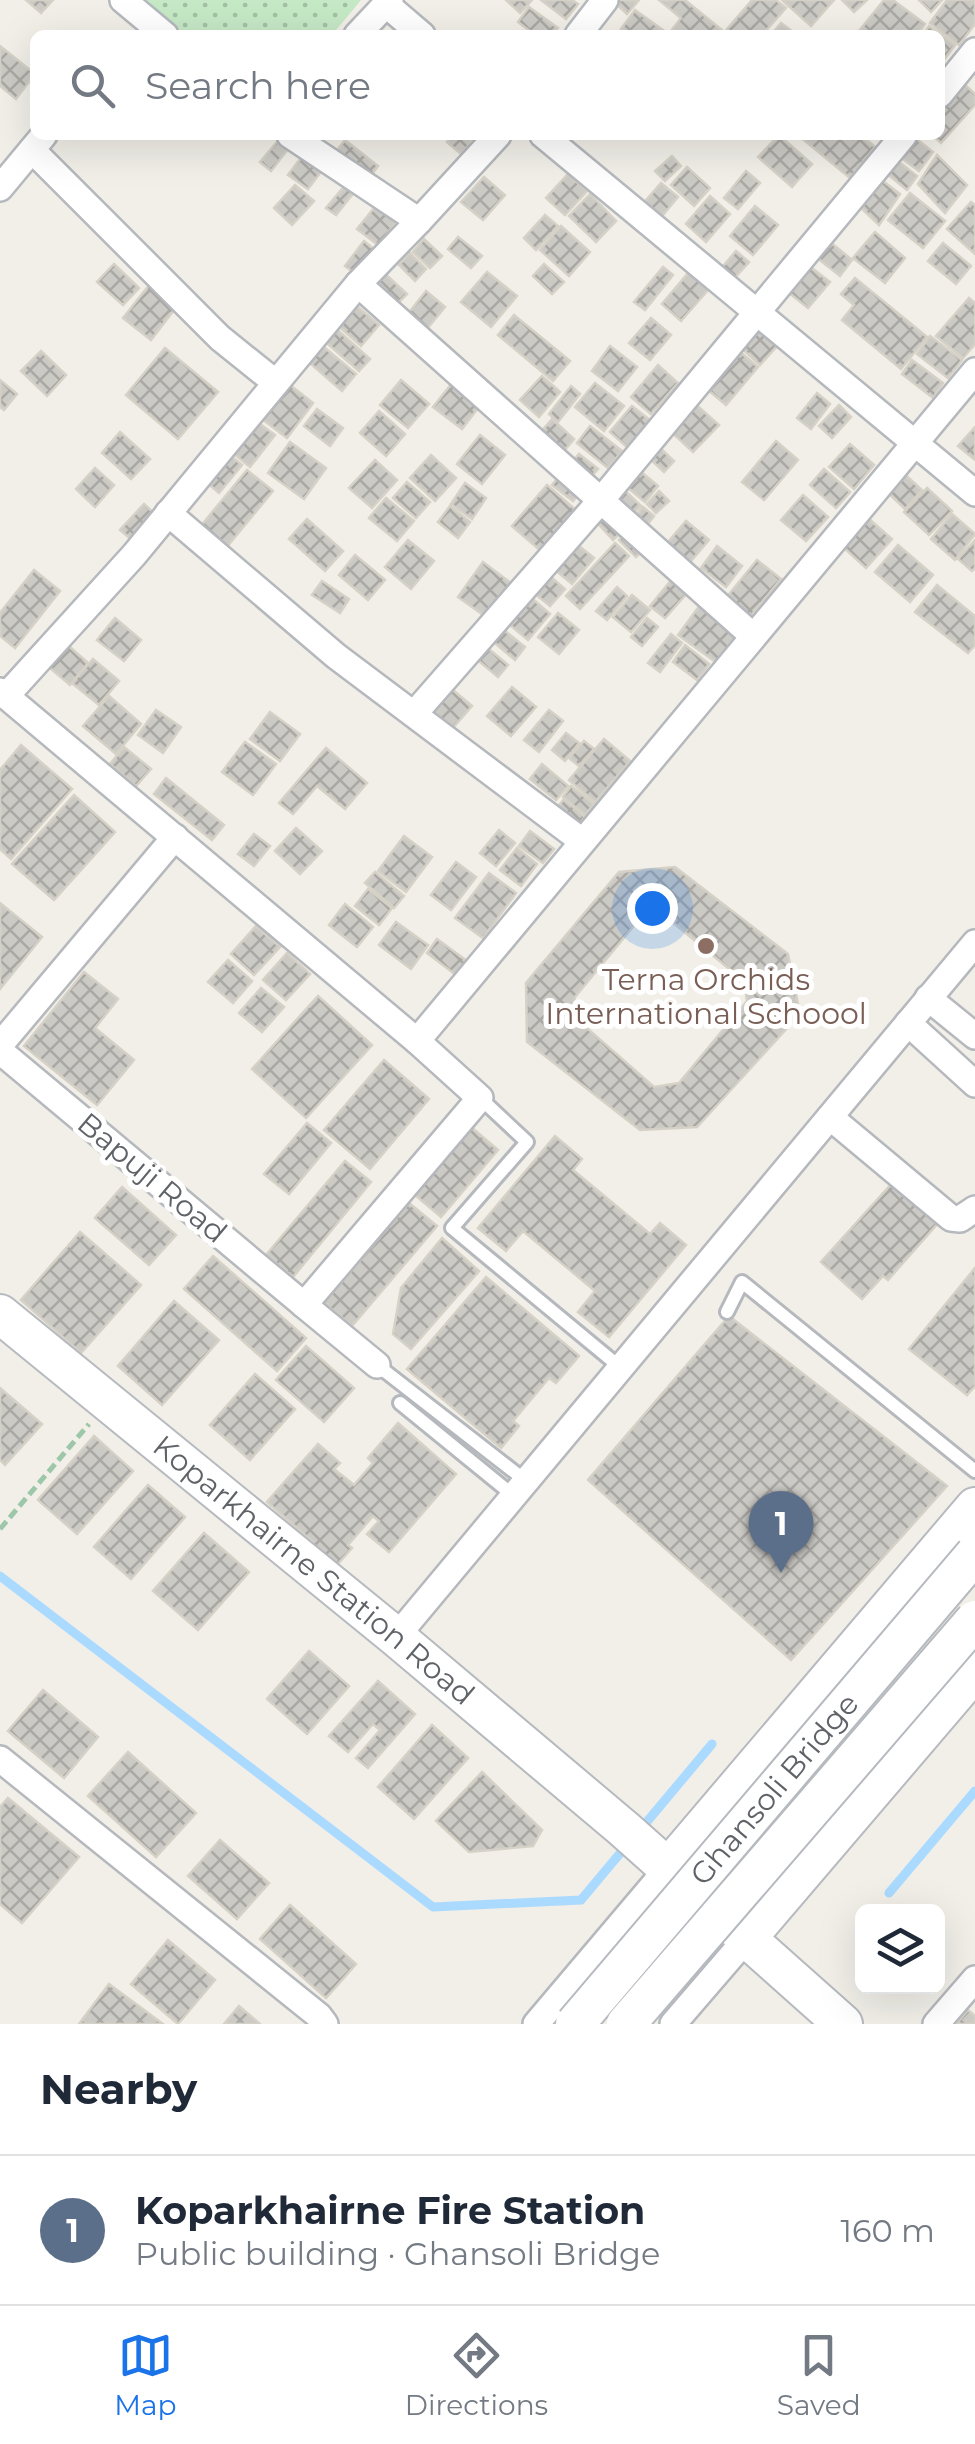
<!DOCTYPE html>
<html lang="en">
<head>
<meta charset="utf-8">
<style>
	body { margin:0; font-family:Montserrat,sans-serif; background:#f6f6f7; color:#1f2937 }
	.controls { position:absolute; right:30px; bottom:30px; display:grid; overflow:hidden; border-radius:15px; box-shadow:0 10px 40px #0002 }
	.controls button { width:90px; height:90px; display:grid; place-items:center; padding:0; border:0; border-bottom:2px solid #e0e1e3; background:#fff; color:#1f2937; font:50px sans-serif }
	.you { position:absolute; left:652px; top:908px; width:35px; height:35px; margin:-25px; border:8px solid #fff; border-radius:50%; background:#1a73e8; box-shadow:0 0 0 15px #1a73e833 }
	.badge { display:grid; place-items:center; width:65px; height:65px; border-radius:50%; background:#1a73e8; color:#fff; font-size:32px; font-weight:700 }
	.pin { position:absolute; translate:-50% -82px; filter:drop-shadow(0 2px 5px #0008) }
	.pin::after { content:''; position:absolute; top:52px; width:35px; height:30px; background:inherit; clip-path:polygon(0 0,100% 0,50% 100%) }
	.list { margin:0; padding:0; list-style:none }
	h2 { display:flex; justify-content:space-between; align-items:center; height:130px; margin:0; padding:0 40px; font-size:42px }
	h2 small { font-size:32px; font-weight:400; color:#747a83 }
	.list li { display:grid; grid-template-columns:65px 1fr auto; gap:30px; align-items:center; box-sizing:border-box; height:150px; padding:0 40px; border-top:2px solid #e0e1e3 }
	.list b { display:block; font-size:38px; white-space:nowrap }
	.list p { margin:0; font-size:32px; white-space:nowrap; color:#747a83 }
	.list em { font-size:32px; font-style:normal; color:#747a83 }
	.icon { flex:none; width:55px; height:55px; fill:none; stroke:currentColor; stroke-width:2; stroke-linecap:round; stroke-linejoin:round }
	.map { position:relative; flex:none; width:975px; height:2024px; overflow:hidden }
	.search { position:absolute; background:#fff; box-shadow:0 10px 40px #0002; left:30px; right:30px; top:30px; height:110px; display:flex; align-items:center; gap:25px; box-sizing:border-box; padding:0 35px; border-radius:15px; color:#747a83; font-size:38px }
	.sheet { height:280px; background:#fff }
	nav { display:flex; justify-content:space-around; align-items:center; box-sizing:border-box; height:140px; border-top:2px solid #e0e1e3; background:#fff; font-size:28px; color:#747a83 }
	nav a { display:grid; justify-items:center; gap:5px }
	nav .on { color:#1a73e8 }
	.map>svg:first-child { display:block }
	.grass { fill:url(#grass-dots) }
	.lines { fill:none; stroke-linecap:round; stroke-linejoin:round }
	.stream { stroke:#aadaff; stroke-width:9 }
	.building { fill:url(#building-cross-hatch); stroke:#d6d1c6; stroke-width:2.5; fill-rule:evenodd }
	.lane-casing { stroke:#b5b8bc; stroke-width:18 }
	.street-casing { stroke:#b5b8bc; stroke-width:30 }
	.secondary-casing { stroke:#b6babf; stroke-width:42 }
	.path { stroke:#9cc7a9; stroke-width:5; stroke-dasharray:10 5; stroke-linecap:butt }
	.lane { stroke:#fff; stroke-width:12 }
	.street { stroke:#fff; stroke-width:25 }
	.secondary { stroke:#fff; stroke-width:38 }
	.secondary-bridge-casing { stroke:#b6babf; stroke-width:42; stroke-linecap:butt }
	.secondary-bridge { stroke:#fff; stroke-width:38 }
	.education-dot { fill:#8d6e63; stroke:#fff; stroke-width:4 }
	.labels { text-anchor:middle; stroke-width:10; stroke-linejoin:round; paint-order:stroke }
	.education-label { font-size:30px; fill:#785e54; stroke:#fff }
	.street-label { font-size:30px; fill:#5f6368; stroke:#fff }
</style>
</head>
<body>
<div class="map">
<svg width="975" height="2024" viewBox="0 0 975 2024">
	<defs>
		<pattern id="grass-dots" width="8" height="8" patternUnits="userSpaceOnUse" patternTransform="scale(2.5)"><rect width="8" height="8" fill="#c5e8c5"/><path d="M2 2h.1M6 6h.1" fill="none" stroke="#a3c0a4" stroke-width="1.8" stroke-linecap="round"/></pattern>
		<pattern id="building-cross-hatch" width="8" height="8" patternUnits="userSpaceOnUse" patternTransform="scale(2.5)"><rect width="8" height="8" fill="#cccac5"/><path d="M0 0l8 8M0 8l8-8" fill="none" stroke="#a9a8a4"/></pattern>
	</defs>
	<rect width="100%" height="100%" fill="#f1efe8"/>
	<!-- grass -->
	<polygon class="grass" points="144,0 361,0 332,35 186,35"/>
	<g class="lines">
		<!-- stream -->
		<g class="stream">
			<polyline points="0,1576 433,1907 581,1900 627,1845"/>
			<polyline points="640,1830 712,1744"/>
			<polyline points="889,1893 975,1791"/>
		</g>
	</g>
	<!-- building -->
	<g class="building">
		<polygon points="26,0 53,0 41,13"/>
		<polygon points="506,0 532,0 520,13"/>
		<polygon points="541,0 572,0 578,4 566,19"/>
		<polygon points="612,0 639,0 627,14"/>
		<polygon points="659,0 685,0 728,35 668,35 681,18"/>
		<polygon points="752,0 776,0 786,8 762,35 734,35 727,29"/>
		<polygon points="782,0 834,0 811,26"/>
		<polygon points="842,0 867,0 854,12"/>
		<polygon points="884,0 893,0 925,24 917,35 864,35 859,31"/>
		<polygon points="919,0 942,0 931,12"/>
		<polygon points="947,0 975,0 975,24 959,45 930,23"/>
		<polygon points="529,7 558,28 552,35 535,35 518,22"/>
		<polygon points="635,10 667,33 665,35 629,35 621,29"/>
		<polygon points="781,23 797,35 771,35"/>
		<polygon points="929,26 955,45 940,65 940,35 923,35"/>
		<polygon points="0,46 35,74 16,99 0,86"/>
		<polygon points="964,84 975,94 975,105 941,143 932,135 940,135 940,110"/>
		<polygon points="453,135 477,135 461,154 447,142"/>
		<polygon points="779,135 812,164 792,187 758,157"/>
		<polygon points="861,135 875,147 850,178 799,136"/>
		<polygon points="282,136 292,144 271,171 260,162"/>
		<polygon points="914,137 933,152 919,171 900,157"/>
		<polygon points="345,140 378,166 368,180 334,154"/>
		<polygon points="303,155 323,169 308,189 288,175"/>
		<polygon points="937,155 967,185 945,213 918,184"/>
		<polygon points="672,156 681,166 665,181 655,171"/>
		<polygon points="899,162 917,176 907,190 886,173"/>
		<polygon points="687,167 710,188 694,206 671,185"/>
		<polygon points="746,171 760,183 738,209 724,198"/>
		<polygon points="568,174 587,191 565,215 546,198"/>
		<polygon points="484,177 505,195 483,220 461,202"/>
		<polygon points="879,178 900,194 879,225 859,206"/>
		<polygon points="347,183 356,190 336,215 326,208"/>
		<polygon points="661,183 678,197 658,221 641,206"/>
		<polygon points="295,185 314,201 292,225 274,208"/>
		<polygon points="910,193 945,221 923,248 888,220"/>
		<polygon points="590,194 616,221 596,242 569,216"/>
		<polygon points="710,196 730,214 706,242 686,224"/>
		<polygon points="971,202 975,205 975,254 947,229"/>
		<polygon points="378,203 398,220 378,245 357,229"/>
		<polygon points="755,206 778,225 753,255 730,236"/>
		<polygon points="545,215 558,226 536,250 524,238"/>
		<polygon points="561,226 590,252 569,276 540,250"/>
		<polygon points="875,232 905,258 885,283 853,258"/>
		<polygon points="458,237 482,256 471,268 448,249"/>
		<polygon points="424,239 442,256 430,268 413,252"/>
		<polygon points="364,241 375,250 356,274 345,266"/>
		<polygon points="829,241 852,260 840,276 816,257"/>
		<polygon points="943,243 971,266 956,284 928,261"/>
		<polygon points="736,251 749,262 731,282 719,271"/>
		<polygon points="410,253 426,269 415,281 399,265"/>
		<polygon points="804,262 830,282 808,308 783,288"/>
		<polygon points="114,264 139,288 123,305 97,282"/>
		<polygon points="544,264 564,282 552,294 533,276"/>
		<polygon points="663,267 673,275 645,310 634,302"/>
		<polygon points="381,270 407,294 394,307 368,284"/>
		<polygon points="487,272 517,296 491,327 461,302"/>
		<polygon points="689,272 709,289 681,321 662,304"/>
		<polygon points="855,278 927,337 901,369 842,320 854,305 841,294"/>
		<polygon points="154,279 181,301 151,340 123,318"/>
		<polygon points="426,291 445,307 422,335 403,320"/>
		<polygon points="969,298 975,303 975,344 963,358 936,336"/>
		<polygon points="353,303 379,325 361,346 335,323"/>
		<polygon points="514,315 570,361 553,381 498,335"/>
		<polygon points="651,318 671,335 650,360 629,343"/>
		<polygon points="332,325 370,359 359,371 321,338"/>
		<polygon points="756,327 777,346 760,365 739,346"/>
		<polygon points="930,336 962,360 948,378 917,354"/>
		<polygon points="318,342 356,374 342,391 304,358"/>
		<polygon points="610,346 637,367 618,391 592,371"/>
		<polygon points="733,346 758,367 726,405 701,384"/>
		<polygon points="165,348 218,392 178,439 126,395"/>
		<polygon points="41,351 66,375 47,396 21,371"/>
		<polygon points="912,360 943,383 933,398 902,374"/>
		<polygon points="658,365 678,383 651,414 631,397"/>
		<polygon points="542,376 560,392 539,417 520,400"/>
		<polygon points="457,377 485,399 462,429 433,407"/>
		<polygon points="0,380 17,394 4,410 0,407"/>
		<polygon points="401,380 429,404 408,428 380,405"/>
		<polygon points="285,381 313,403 287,438 258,416"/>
		<polygon points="595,383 624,406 604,431 575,407"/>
		<polygon points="571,386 580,394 558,422 549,414"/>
		<polygon points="817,393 830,404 811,429 797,418"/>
		<polygon points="693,402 719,425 693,452 668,429"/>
		<polygon points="839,405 851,417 832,438 819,426"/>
		<polygon points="632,406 651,421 628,448 610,432"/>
		<polygon points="317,409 343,428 330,446 304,426"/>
		<polygon points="379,411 405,434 386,456 360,433"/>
		<polygon points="252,418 275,435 250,467 228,449"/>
		<polygon points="552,419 574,439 563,452 541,432"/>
		<polygon points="590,426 622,451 608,468 577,443"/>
		<polygon points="975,427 975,460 958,446"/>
		<polygon points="120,432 150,459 131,479 102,453"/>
		<polygon points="480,435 505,455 482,484 457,464"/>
		<polygon points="776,441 798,460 764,500 742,482"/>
		<polygon points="290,442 326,468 304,499 268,473"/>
		<polygon points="850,444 874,465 854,489 829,467"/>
		<polygon points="661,449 674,461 664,472 651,460"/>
		<polygon points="227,453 242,465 219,493 205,481"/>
		<polygon points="579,454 598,469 590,478 571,463"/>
		<polygon points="431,455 456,478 435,501 410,478"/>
		<polygon points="375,460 397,480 372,508 349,488"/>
		<polygon points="634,466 658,486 645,502 621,482"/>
		<polygon points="95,468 114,485 95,507 76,489"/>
		<polygon points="824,469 850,492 836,508 810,485"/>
		<polygon points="247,470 273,491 221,554 195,533"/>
		<polygon points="900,470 922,490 905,509 883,488"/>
		<polygon points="561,474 582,490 573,501 552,485"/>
		<polygon points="407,482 430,502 416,518 393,498"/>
		<polygon points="465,483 486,498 472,519 451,504"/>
		<polygon points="547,485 577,511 542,552 512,526"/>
		<polygon points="621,487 641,506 629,517 609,498"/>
		<polygon points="927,488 952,511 929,535 904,512"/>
		<polygon points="659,491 669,501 656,513 647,504"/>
		<polygon points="803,495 828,517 806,541 781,520"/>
		<polygon points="386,498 414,521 397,541 369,518"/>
		<polygon points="144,504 157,516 133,541 120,530"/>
		<polygon points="604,504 626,528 613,540 591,516"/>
		<polygon points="450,506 470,522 458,538 438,522"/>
		<polygon points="643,507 654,516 645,528 633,519"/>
		<polygon points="952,514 975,534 955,560 931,539"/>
		<polygon points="307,519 343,551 325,571 289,539"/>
		<polygon points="869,519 892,539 866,568 843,547"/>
		<polygon points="686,521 709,540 685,568 662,549"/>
		<polygon points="630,528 648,546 636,557 619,540"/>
		<polygon points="569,538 594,558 572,584 548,564"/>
		<polygon points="408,540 434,561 411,589 385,567"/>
		<polygon points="975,540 975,568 972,571 958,559"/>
		<polygon points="615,543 629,556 580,609 566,596"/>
		<polygon points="898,545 933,575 910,602 875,572"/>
		<polygon points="717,546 742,566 726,587 701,568"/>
		<polygon points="355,555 385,580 368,600 339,575"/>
		<polygon points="757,560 781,579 745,623 721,604"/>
		<polygon points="483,562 511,583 486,617 458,597"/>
		<polygon points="34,570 60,591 15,648 0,636 0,613"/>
		<polygon points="544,571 565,589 550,606 529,589"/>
		<polygon points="673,578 689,591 665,618 650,606"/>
		<polygon points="322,581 349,599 340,613 312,595"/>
		<polygon points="937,585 975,616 975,645 968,653 915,612"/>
		<polygon points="617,587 627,596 607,620 596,611"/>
		<polygon points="527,594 550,614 528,640 505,621"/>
		<polygon points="632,595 650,610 631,632 613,617"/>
		<polygon points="703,601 745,632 720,665 678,635"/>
		<polygon points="558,613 579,630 559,654 538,637"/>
		<polygon points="115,618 141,640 124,661 97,640"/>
		<polygon points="647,618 658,627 642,646 631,637"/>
		<polygon points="499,626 525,647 515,660 489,638"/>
		<polygon points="671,634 682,643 660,672 648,663"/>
		<polygon points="62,640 88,663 70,685 43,662"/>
		<polygon points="484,645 508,665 498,677 474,657"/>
		<polygon points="685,645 709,664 697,680 673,662"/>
		<polygon points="93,659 119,681 99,705 72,683"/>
		<polygon points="448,686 472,706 445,737 422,716"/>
		<polygon points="512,687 536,707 511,736 487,716"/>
		<polygon points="109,696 141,724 116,754 83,726"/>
		<polygon points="156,710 181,727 163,753 138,735"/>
		<polygon points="549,710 563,721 539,752 524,740"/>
		<polygon points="270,712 300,734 280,761 250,739"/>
		<polygon points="566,733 579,743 565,761 552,750"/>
		<polygon points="604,739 630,761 595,802 569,780"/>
		<polygon points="584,741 594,749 579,766 569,758"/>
		<polygon points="245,742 276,764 253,795 222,772"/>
		<polygon points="21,745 72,789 11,859 0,849 0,770"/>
		<polygon points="124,747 151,769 136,786 110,764"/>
		<polygon points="326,748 367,783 345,809 317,786 293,814 279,803"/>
		<polygon points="542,764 568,786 556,800 530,779"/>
		<polygon points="166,778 224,825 212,840 154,794"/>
		<polygon points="571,786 594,804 585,815 563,797"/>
		<polygon points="74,795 115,832 54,900 12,864"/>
		<polygon points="564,799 585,817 573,832 552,814"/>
		<polygon points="296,828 322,851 300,874 275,851"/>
		<polygon points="499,830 515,843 496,866 480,853"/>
		<polygon points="530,831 554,849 543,863 519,846"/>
		<polygon points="254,834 270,846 254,866 238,854"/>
		<polygon points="404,836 432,857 406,892 378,871"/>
		<polygon points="517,848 537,864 521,886 500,870"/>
		<polygon points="456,862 476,877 451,910 431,895"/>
		<path d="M 675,867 L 788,954 L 800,1014 L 697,1127 L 640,1130 L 527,1042 L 526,983 L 619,872 ZM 660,912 L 744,981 L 747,1001 L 679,1083 L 654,1087 L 572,1015 L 575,997 L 642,916 Z"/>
		<polygon points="375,872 404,896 394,908 365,883"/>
		<polygon points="489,873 516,893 483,938 455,918"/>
		<polygon points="368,889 392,908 379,925 355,906"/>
		<polygon points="0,903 42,937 0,989"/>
		<polygon points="345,904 373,927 357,947 329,925"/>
		<polygon points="396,922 428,945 411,969 379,945"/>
		<polygon points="256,926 280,947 254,975 231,954"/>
		<polygon points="437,939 467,961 456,975 427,953"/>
		<polygon points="287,953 310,974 286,1000 263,980"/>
		<polygon points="228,960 252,981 233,1003 208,982"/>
		<polygon points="84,972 118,999 95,1028 134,1060 97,1105 24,1046"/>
		<polygon points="261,988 284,1007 262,1032 239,1013"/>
		<polygon points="318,996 372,1045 306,1118 252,1069"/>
		<polygon points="384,1060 429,1099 370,1169 324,1130"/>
		<polygon points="307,1123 331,1143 289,1194 264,1174"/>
		<polygon points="471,1127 498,1150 441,1217 414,1194"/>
		<polygon points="555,1136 582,1159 573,1170 650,1234 660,1223 686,1245 609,1337 578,1312 595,1291 523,1231 506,1251 478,1228"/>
		<polygon points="345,1161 371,1182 293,1277 266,1255"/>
		<polygon points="894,1181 939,1222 888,1280 883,1276 862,1299 821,1262"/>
		<polygon points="122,1187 176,1235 149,1265 95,1218"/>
		<polygon points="409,1203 437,1226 352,1326 324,1303"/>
		<polygon points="80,1232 141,1285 81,1353 21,1300"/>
		<polygon points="442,1238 479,1271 411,1349 393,1334 401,1288"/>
		<polygon points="213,1256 306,1338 277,1371 184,1289"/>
		<polygon points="975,1268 975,1386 967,1395 909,1349"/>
		<polygon points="486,1277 579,1356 556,1383 549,1378 513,1421 519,1426 501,1448 407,1369"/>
		<polygon points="174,1301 219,1340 162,1405 118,1366"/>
		<polygon points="729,1316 947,1486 791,1660 588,1480"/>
		<polygon points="306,1346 354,1388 324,1422 276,1380"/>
		<polygon points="255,1374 295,1409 250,1460 210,1425"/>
		<polygon points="0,1388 42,1424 5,1465 0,1460"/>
		<polygon points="398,1423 456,1474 389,1552 367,1534 379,1521 373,1516 348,1545 352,1548 329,1574 304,1552 313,1542 267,1502 318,1444 340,1463 334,1469 354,1485 373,1463 368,1458"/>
		<polygon points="94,1436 133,1471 77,1534 38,1500"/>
		<polygon points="148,1485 185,1517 131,1579 94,1547"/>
		<polygon points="204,1533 249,1572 198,1630 153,1591"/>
		<polygon points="309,1651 349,1686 307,1734 267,1699"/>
		<polygon points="378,1681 415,1714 368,1768 356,1758 380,1730 373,1724 348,1752 329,1736"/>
		<polygon points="43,1690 98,1737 64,1778 8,1731"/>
		<polygon points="432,1725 468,1758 414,1819 378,1787"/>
		<polygon points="128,1752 196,1813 156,1857 88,1796"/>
		<polygon points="482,1772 542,1830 533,1846 469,1852 436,1821"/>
		<polygon points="8,1798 79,1857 22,1923 0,1904 0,1807"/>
		<polygon points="220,1840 269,1883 237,1919 188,1876"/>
		<polygon points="290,1905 356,1964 326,1998 260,1939"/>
		<polygon points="168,1940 215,1980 178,2024 131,1984"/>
		<polygon points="109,1984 163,2024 79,2024"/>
		<polygon points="239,2006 260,2024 224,2024"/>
		<polygon points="968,2010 975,2016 975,2024 956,2024"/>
	</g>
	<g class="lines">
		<!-- lane casing -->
		<g class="lane-casing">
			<g id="lane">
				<polyline points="480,1098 527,1142 452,1228 621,1368"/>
				<polyline points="727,1312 742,1282 975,1471"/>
				<polyline points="377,1365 526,1481"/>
				<polyline points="400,1403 514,1496"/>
			</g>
		</g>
		<!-- street casing -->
		<g class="street-casing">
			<g id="street">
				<polyline points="123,0 165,35"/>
				<polyline points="387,5 422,35"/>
				<polyline points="357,35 390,0"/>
				<polyline points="578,35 605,0"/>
				<polyline points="940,94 975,51"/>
				<polyline points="290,135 419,221 498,135"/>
				<polyline points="543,135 975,493"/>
				<polyline points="0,188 44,135"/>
				<polyline points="358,284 753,636"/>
				<polyline points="276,383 358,284 419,221"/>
				<polyline points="168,513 336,656 582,841"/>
				<polyline points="0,691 417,1041 975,371"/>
				<polyline points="6,696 134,555 276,383 220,338 32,150"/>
				<polyline points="414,714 602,499 904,135"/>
				<polyline points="928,998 975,1036"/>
				<polyline points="908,1023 975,1084"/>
				<polyline points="0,1045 175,837"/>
				<polyline points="0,1051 304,1305"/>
				<polyline points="830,1117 951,1218 960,1219 975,1209"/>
				<polyline points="377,1365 304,1305 480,1098 417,1041"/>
				<polyline points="396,1637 975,943"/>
				<polyline points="0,1759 319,2016 325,2024"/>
				<polyline points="536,2024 668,1868"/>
				<polyline points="673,2024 747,1938"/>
				<polyline points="936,2024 975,1979"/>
			</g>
		</g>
		<!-- secondary casing -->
		<g class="secondary-casing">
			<g id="secondary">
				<path id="s1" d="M 0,1314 L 396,1637 L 624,1829 L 843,2024"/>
				<polyline points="668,1868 975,1507"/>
				<polyline points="747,1938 975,1671"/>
			</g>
		</g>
		<!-- path -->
		<polyline class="path" points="0,1529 89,1424"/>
		<!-- lane -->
		<use href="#lane" class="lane"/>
		<!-- street -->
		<use href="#street" class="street"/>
		<!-- secondary -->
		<use href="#secondary" class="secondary"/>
		<!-- secondary-bridge casing -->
		<g class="secondary-bridge-casing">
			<g id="secondary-bridge">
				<path id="s2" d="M 575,2024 L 975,1554"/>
				<polyline points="626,2024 975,1620"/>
			</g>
		</g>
		<!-- secondary-bridge -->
		<use href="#secondary-bridge" class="secondary-bridge"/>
	</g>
	<!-- markers -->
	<circle class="education-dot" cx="706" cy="946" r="10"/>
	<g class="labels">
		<!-- education labels -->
		<g class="education-label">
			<text x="706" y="990">Terna Orchids<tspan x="706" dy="34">International Schoool</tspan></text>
		</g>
		<!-- street labels -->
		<g class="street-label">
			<text transform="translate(152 1178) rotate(40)" y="10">Bapuji Road</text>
			<text dy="10" stroke="none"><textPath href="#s1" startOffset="405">Koparkhairne Station Road</textPath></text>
			<text dy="10" stroke="none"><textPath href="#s2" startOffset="308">Ghansoli Bridge</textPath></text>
		</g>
	</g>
</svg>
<div class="controls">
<button><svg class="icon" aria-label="layers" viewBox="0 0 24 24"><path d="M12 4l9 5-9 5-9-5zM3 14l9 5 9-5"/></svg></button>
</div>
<div class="you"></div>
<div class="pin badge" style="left:781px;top:1573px;background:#5c6f8a">1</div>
<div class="search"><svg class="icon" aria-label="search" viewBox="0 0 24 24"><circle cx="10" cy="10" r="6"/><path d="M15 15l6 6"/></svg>Search here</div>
</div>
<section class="sheet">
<h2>Nearby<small></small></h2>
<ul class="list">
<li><span class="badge" style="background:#5c6f8a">1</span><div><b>Koparkhairne Fire Station</b><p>Public building · Ghansoli Bridge</p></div><em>160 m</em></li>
</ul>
</section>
<nav>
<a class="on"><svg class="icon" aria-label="map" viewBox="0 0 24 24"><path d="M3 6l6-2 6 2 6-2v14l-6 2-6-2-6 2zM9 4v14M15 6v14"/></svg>Map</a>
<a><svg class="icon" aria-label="directions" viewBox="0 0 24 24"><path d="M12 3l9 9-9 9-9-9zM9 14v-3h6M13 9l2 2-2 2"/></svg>Directions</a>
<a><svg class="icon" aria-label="saved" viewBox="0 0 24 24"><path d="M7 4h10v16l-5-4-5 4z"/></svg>Saved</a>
</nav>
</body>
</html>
